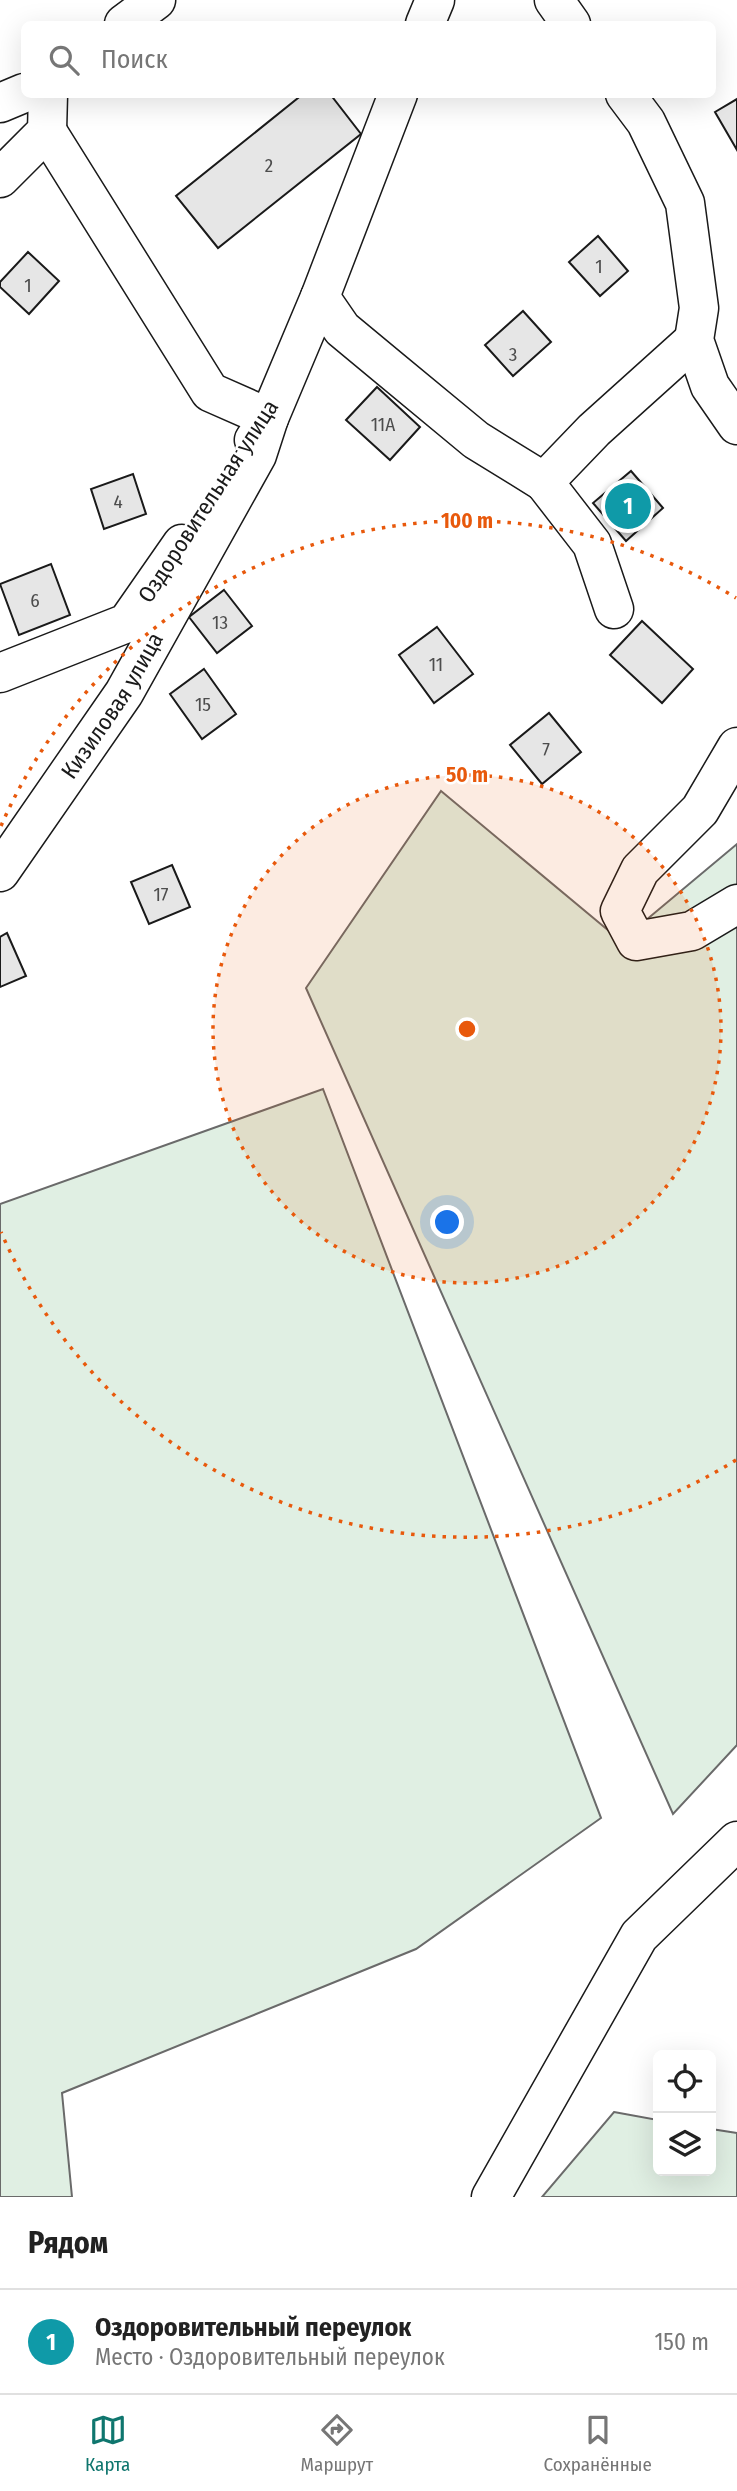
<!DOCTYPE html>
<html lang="ru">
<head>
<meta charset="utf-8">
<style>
	body { margin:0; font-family:"Fira Sans Condensed",sans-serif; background:#f6f6f6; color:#222 }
	.controls { position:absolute; right:21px; bottom:21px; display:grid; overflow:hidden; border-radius:10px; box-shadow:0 7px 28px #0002 }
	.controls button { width:63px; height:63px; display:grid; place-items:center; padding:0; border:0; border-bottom:2px solid #e0e0e0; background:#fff; color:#222; font:35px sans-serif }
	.you { position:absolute; left:448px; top:1223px; width:24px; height:24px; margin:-18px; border:5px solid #fff; border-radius:50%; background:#1a73e8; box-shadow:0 0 0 10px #1a73e833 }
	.badge { display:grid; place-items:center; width:46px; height:46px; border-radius:50%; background:#0f766e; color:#fff; font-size:23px; font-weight:700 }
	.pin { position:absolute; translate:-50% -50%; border:4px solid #fff; box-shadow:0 2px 7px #0006 }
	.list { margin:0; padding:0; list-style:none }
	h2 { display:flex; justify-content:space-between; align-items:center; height:91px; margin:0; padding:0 28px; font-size:30px }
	h2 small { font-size:23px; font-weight:400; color:#767676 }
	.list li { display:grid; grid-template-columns:46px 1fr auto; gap:21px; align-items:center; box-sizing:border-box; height:105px; padding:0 28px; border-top:2px solid #e0e0e0 }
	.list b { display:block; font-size:26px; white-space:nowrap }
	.list p { margin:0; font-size:23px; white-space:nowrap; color:#767676 }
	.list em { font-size:23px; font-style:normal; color:#767676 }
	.icon { flex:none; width:38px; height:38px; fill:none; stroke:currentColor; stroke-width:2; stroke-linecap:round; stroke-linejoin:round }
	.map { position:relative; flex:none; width:737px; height:2197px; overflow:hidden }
	.search { position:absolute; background:#fff; box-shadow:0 7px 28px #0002; left:21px; right:21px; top:21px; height:77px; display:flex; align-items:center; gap:18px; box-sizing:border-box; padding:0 24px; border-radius:10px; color:#767676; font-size:26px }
	.sheet { height:196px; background:#fff }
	nav { display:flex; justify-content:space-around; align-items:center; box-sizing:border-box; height:98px; border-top:2px solid #e0e0e0; background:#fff; font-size:19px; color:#767676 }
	nav a { display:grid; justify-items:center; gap:4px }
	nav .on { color:#0f766e }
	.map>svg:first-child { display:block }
	.green { fill:#e0efe3; stroke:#6a6a6a; stroke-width:2 }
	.building { fill:#e6e6e6; stroke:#1a1a1a; stroke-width:2 }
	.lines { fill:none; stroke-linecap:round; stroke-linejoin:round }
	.minor-casing { stroke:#1a1a1a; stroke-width:41 }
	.minor { stroke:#fff; stroke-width:38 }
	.ring { fill:none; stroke:#e8590c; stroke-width:3.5; stroke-dasharray:3.5 7 }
	.labels { text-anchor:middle; stroke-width:5; stroke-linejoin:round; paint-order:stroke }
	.number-label { font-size:19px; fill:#4d4d4d }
	.street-label { font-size:23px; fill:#1a1a1a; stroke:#fff }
	.centre { fill:#e8590c; stroke:#fff; stroke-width:3.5 }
	.ring-label { font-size:21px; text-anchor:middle; font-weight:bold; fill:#e8590c; stroke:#fff; stroke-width:5; stroke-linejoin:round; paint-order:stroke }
</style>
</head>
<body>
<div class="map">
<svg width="737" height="2197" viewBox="0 0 737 2197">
	<rect width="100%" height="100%" fill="#fff"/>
	<!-- green -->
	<g class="green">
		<polygon points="441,791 621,941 737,844 737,1745 673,1814 306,988"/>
		<polygon points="323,1089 601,1818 416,1949 62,2093 72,2197 0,2197 0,1204"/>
		<polygon points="614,2112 658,2120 658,2171 711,2171 711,2129 737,2133 737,2197 542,2197"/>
	</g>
	<!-- building -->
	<g class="building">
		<polygon points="303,94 330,94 361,134 218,248 176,196"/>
		<polygon points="737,99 737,150 715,112"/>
		<polygon points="598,236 628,271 600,296 569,262"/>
		<polygon points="28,252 59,281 29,314 0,287 0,282"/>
		<polygon points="523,311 551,342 513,376 485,345"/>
		<polygon points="377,387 420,427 390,460 346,420"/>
		<polygon points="631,471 663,508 626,541 593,503"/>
		<polygon points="133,474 146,514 104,529 91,489"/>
		<polygon points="51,564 70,615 19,635 0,584"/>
		<polygon points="224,590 252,626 217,653 189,617"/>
		<polygon points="642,621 693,669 662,703 610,655"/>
		<polygon points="437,627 473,674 434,703 399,655"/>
		<polygon points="204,669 236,714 202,739 170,694"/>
		<polygon points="549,713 581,752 542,784 510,745"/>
		<polygon points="172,865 190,907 149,924 131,882"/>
		<polygon points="7,933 26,976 0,987 0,937"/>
	</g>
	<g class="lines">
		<!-- minor casing -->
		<g class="minor-casing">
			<g id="minor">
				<polyline points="554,0 571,24"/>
				<polyline points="124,24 156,0"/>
				<polyline points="425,24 435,0"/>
				<polyline points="625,94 646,122 685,203 699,308 694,340 710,386 737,425"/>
				<polyline points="0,103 24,93"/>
				<polyline points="0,178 47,131 48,94"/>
				<polyline points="320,297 342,329 389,368 476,440 544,482 594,430 694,340"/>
				<polyline points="254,440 269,418 320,297 398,94"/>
				<polyline points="544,482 592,544 614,609"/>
				<polyline points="0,673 127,623 182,544"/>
				<polyline points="737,747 700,810 640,870 620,911 636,941 692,931 737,904"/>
				<path id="s1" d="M 0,872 L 124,693 L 257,455 L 269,418 L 210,392 L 47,131"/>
				<polyline points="491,2197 639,1936 737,1841"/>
			</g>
		</g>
		<!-- minor -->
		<use href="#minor" class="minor"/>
	</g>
	<!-- distance rings -->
	<circle cx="467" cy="1029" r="254" fill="#e8590c" fill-opacity=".12"/>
	<g class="ring">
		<circle cx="467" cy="1029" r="254"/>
		<path d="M736 1460A508 508 0 0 1 1 1232M1 826A508 508 0 0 1 736 598"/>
	</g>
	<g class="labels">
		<!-- number labels -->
		<g class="number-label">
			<text x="269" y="172">2</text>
			<text x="599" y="273">1</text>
			<text x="28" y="292">1</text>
			<text x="513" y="361">3</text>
			<text x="383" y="431">11А</text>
			<text x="118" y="508">4</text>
			<text x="35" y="607">6</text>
			<text x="220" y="629">13</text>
			<text x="436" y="671">11</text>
			<text x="203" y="711">15</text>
			<text x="546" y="756">7</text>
			<text x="161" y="901">17</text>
		</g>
		<!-- street labels -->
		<g class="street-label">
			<text transform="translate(208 501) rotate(-57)" y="8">Оздоровительная улица</text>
			<text dy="8" stroke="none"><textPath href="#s1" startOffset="201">Кизиловая улица</textPath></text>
		</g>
	</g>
	<circle cx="467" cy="1029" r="10" class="centre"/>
	<g class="ring-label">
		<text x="467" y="528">100 m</text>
		<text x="467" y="782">50 m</text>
	</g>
</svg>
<div class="controls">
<button><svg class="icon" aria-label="locate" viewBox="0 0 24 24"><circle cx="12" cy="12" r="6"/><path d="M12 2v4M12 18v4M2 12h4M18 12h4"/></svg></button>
<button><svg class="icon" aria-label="layers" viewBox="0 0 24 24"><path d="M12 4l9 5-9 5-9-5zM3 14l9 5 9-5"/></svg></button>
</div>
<div class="you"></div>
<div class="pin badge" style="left:628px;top:506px;background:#0f9aa8">1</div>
<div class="search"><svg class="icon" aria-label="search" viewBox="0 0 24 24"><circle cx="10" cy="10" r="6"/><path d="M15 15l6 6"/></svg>Поиск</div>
</div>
<section class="sheet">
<h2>Рядом<small></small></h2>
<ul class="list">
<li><span class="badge" style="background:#0f9aa8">1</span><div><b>Оздоровительный переулок</b><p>Место · Оздоровительный переулок</p></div><em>150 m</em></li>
</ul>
</section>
<nav>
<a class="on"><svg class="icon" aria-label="map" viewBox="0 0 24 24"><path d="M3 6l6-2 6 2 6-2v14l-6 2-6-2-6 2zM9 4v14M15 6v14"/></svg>Карта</a>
<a><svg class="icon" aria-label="directions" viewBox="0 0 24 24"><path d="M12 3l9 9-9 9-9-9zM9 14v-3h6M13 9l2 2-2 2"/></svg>Маршрут</a>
<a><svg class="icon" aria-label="saved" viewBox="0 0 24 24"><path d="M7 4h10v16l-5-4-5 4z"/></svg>Сохранённые</a>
</nav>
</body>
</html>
